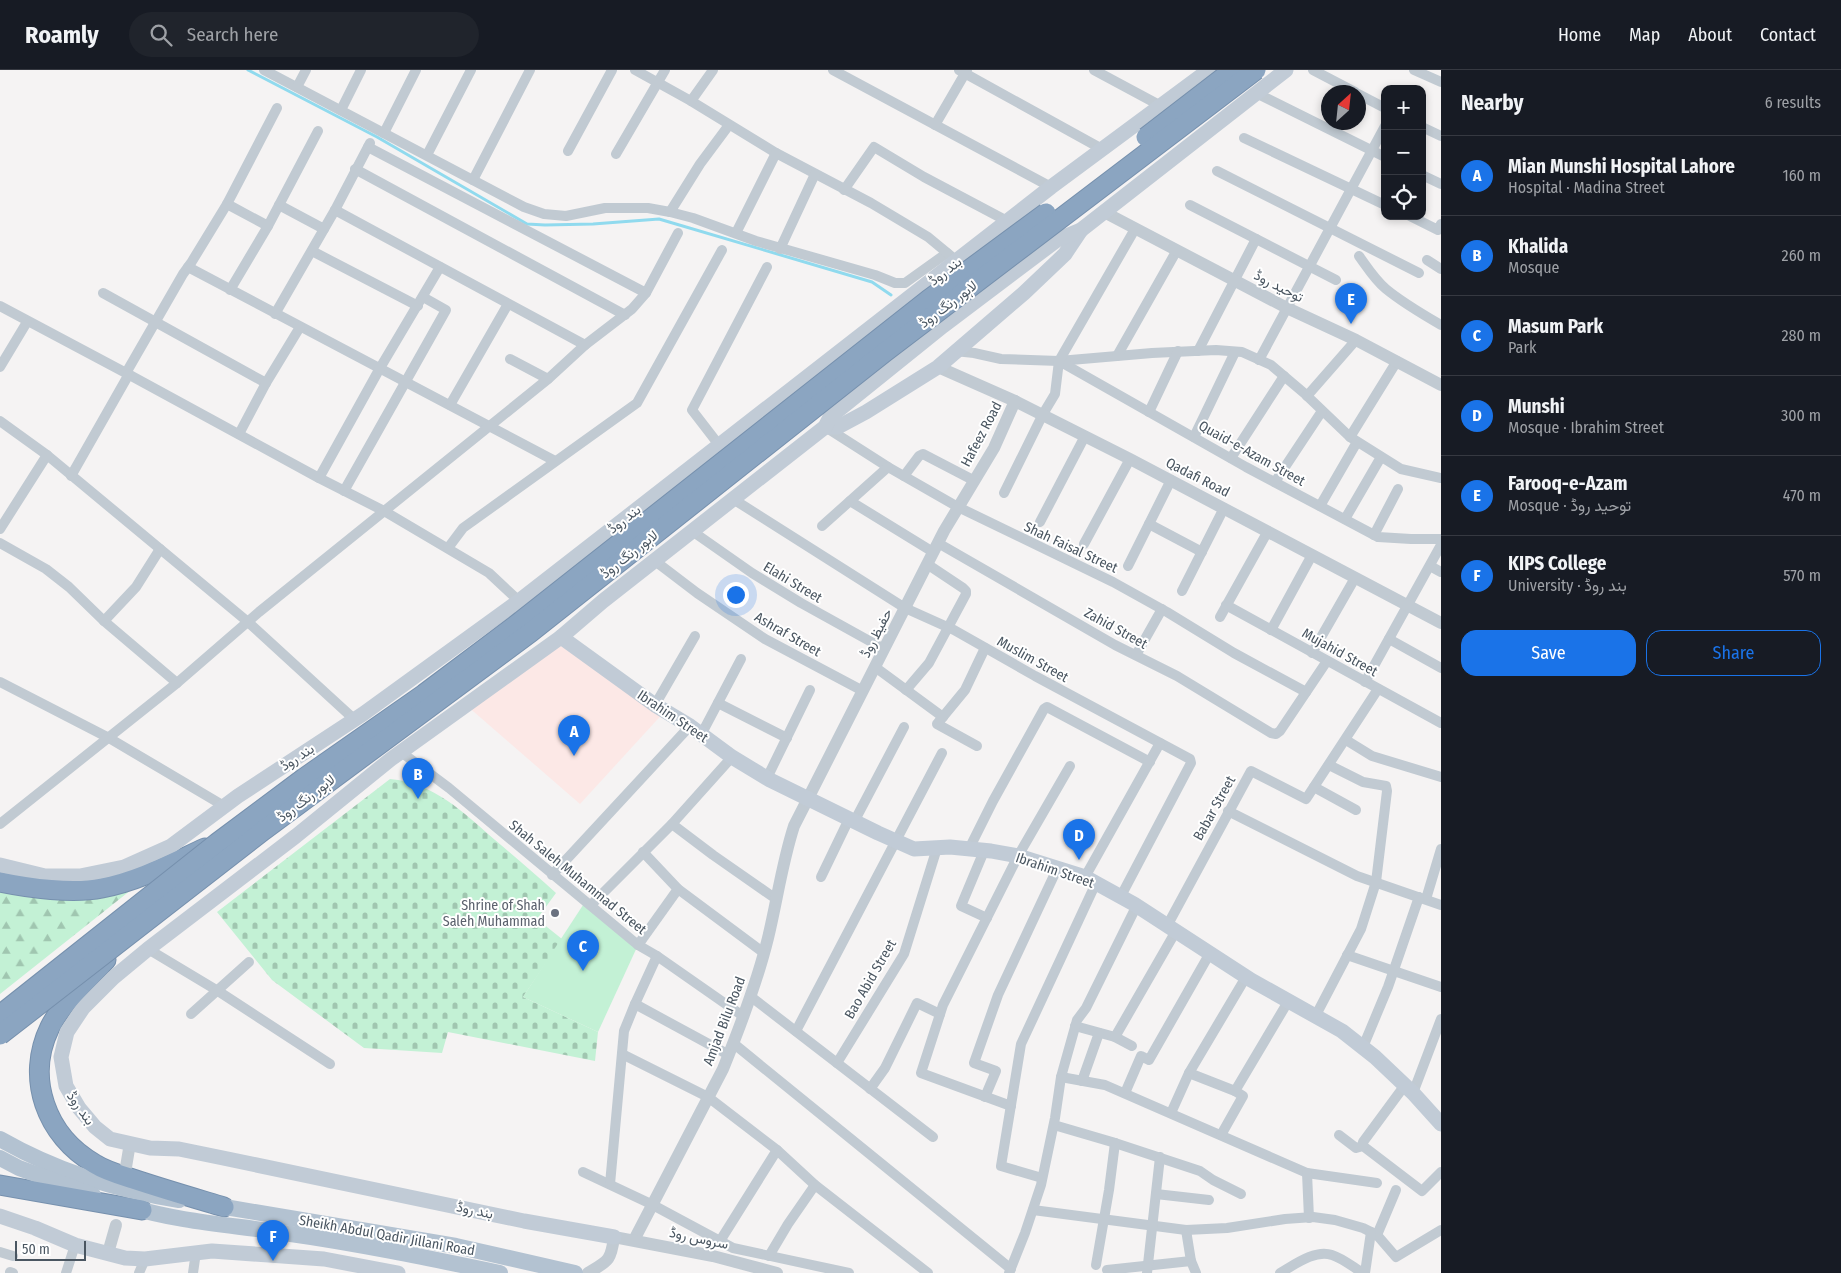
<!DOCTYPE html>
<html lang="en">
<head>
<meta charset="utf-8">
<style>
	body { margin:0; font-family:"Fira Sans Condensed",Vazirmatn,sans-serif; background:#20242c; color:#f1f3f6 }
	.controls { position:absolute; right:15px; top:15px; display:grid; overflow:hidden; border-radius:10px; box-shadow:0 2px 8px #0003 }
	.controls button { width:45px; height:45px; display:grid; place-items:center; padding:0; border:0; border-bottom:1px solid #363941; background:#171b24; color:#f1f3f6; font:25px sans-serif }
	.compass { position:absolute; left:1321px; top:15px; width:45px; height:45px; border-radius:50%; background:#171b24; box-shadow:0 2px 8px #0003; rotate:27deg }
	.scale { position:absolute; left:15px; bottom:12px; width:71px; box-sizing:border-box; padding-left:5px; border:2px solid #4a5661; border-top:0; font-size:14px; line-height:18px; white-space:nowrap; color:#4a5661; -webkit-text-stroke:4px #fff; paint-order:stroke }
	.you { position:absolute; left:735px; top:524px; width:18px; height:18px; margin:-12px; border:4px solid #fff; border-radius:50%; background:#1a73e8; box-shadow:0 0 0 8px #1a73e833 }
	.badge { display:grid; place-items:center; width:32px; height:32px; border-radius:50%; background:#1a73e8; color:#fff; font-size:16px; font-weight:700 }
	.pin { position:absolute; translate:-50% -41px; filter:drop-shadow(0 1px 2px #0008) }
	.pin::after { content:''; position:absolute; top:26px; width:18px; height:15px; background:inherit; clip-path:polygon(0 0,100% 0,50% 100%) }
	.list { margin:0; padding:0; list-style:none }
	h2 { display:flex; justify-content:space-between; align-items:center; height:65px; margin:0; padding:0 20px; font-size:21px }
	h2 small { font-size:16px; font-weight:400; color:#9ea1a6 }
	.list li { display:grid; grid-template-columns:32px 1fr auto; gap:15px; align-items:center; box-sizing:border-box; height:80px; padding:0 20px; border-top:1px solid #363941 }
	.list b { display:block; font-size:19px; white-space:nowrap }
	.list p { margin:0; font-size:16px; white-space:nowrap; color:#9ea1a6 }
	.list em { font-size:16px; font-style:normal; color:#9ea1a6 }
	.actions { display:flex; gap:10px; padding:15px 20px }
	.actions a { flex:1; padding:11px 0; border:1px solid #1a73e8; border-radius:15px; text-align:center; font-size:18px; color:#1a73e8 }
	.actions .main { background:#1a73e8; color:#fff }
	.icon { flex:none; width:28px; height:28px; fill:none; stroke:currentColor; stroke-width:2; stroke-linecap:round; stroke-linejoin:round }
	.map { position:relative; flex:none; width:1441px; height:1203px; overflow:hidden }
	header { display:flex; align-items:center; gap:30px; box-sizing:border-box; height:70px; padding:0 25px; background:#171b24; border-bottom:1px solid #363941 }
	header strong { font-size:24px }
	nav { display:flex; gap:28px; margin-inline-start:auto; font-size:18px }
	.search { width:350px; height:45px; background:#20242c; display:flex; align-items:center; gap:12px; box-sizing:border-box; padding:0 18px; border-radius:28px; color:#9ea1a6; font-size:19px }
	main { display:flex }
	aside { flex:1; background:#171b24 }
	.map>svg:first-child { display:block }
	.medical { fill:#fce8e6 }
	.forest { fill:url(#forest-firs) }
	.cemetery { fill:url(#cemetery-stones) }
	.park { fill:#c3f1d5 }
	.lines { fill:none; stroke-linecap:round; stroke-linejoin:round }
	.stream { stroke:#90daee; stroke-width:3 }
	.motorway-casing { stroke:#7690ad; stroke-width:21 }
	.minor { stroke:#c1cad2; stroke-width:10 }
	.tertiary { stroke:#c1cad2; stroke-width:12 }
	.secondary { stroke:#c1cbd6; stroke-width:15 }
	.primary { stroke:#b3c2d1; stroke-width:16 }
	.motorway { stroke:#8ba5c1; stroke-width:19 }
	.motorway-bridge-casing { stroke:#7690ad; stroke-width:21; stroke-linecap:butt }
	.motorway-bridge { stroke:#8ba5c1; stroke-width:19 }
	.worship-dot { fill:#6b7280; stroke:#fff; stroke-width:2 }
	.labels { text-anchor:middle; stroke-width:4; stroke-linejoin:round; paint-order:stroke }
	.street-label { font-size:14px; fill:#4a5661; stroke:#fff }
	.worship-label { font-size:14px; fill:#5b616d; stroke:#fff; text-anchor:end }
</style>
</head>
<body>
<header>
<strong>Roamly</strong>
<div class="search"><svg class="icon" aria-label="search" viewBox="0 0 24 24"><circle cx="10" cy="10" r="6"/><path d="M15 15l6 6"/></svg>Search here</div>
<nav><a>Home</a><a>Map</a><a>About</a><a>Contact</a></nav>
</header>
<main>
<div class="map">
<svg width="1441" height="1203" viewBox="0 0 1441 1203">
	<defs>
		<pattern id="forest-firs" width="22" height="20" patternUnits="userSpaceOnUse" patternTransform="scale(1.25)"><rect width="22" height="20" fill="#c3f1d5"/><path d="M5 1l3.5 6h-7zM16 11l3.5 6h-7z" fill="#a0c6b0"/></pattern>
		<pattern id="cemetery-stones" width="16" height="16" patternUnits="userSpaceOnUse" patternTransform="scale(1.25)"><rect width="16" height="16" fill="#c3f1d5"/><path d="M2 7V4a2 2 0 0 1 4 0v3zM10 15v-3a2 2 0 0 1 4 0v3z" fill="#a0c6b0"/></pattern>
	</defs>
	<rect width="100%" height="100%" fill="#f5f3f3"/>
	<!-- medical -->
	<polygon class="medical" points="562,564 667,639 580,734 466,635"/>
	<!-- forest -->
	<path class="forest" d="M 136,816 L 0,924 L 0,821 C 31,830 74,833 106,825 C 116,823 126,819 136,816 Z"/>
	<!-- cemetery -->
	<path class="cemetery" d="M 390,709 C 434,713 463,742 495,770 C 515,787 536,805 556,823 L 537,849 L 562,869 L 523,927 L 598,962 L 595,991 L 448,962 L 442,983 L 364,978 L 272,910 L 217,842 Z"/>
	<!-- park -->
	<polygon class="park" points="585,832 638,875 598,962 523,927"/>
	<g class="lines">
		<!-- stream -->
		<polyline class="stream" points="248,0 377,67 527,154 545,155 593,154 659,149 872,212 891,225"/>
		<!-- motorway casing -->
		<g class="motorway-casing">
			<g id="motorway">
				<path d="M 0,812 C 29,818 73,824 102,818 C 139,811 172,793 205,778"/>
				<path d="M 106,890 C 87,911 63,931 50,957 C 25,1008 46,1066 95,1094 C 106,1101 120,1105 133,1109 C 163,1119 194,1128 224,1137"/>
				<polyline points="0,1115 142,1140"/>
			</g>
		</g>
		<!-- minor -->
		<g class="minor">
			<polyline points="264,0 524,137 544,144 566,146 605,138 648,138 670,142 693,148 756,171 875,205 895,213 905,213 947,183"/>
			<polyline points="635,0 691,31 776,83 871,133 928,167 951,186"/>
			<polyline points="833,0 1051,117"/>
			<polyline points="959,0 1102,79"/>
			<polyline points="1094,0 1161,36"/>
			<polyline points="1313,0 1355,22"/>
			<polyline points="1414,0 1441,12"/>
			<polyline points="297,17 306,0"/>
			<polyline points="1256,23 1385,87"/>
			<polyline points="1358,24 1385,38"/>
			<polyline points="691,31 713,0"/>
			<polyline points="341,40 361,0"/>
			<polyline points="935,55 967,0"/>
			<polyline points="1422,57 1441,66"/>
			<polyline points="384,63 416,0"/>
			<polyline points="1244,68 1385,135"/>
			<polyline points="568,81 612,0"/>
			<polyline points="616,84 665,0"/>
			<polyline points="427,85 471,0"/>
			<polyline points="355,99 625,245"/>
			<polyline points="1217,101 1419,203"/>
			<polyline points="1422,105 1441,114"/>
			<polyline points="473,110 530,0"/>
			<polyline points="844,120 874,77 924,107 1007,151"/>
			<polyline points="227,134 277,38"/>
			<polyline points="279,135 324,159"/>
			<polyline points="1190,135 1336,210"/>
			<polyline points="335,140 585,275"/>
			<polyline points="670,142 700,94 729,55"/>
			<polyline points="1410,146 1438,160 1441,154"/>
			<polyline points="736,163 776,83"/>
			<polyline points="780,179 815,104"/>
			<polyline points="312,181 418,236"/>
			<path d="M 1359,186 C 1367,197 1375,210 1386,219 C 1403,233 1422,244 1441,255"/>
			<polyline points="1427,190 1441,199"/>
			<polyline points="188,197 555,391"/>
			<polyline points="230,220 268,156"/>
			<polyline points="103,223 266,313"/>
			<polyline points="646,223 678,163"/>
			<polyline points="0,236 126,303 319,408 384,441 489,503 519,531"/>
			<polyline points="275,244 335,140 370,73"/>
			<polyline points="955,281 974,283 1001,289 1059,291 1152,283 1216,280 1242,282 1271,295 1304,323 1350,367 1401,399 1441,408"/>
			<polyline points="1198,281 1256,169"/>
			<polyline points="1117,286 1177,180"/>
			<polyline points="510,289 548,309"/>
			<polyline points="1259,290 1385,56"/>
			<polyline points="1059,291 1246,397 1378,467 1411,469 1441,469"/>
			<polyline points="0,297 27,252"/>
			<polyline points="126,303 183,204 191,193 227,134 268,156 318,61"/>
			<polyline points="1307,326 1356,270"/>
			<polyline points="450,335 508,234"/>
			<polyline points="1149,342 1178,281"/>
			<polyline points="0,351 47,385 248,552 355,650"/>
			<polyline points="827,358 888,397 958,437 1113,512 1167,542 1234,583 1306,622"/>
			<polyline points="239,364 266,313 300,257"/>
			<polyline points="1194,367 1235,282"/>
			<polyline points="1350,367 1397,291"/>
			<polyline points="719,375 692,340 767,197"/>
			<polyline points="1231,388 1284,306"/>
			<polyline points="71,406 129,304"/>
			<polyline points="904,406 919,386 923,384 973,410"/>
			<polyline points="319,408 380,298 440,197"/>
			<polyline points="1275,412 1322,341"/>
			<polyline points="344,421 446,240 423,227"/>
			<polyline points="1004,423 1043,344 1055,324 1059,291 1135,159"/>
			<polyline points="733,429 905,538 954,560 1035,606 1190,689 1191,693 1121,826"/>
			<polyline points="850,431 933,482"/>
			<polyline points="1320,436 1357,372"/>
			<polyline points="1345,449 1381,387"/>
			<polyline points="1040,452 1085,366"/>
			<polyline points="1149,454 1202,482"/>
			<polyline points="822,456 888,397"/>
			<polyline points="0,459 47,385"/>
			<polyline points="692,461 752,503 801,533 884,579"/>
			<polyline points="1374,465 1398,419"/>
			<polyline points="0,473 46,499 69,517 104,551 177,613"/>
			<polyline points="938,473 1115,575 1177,606 1271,663 1276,664 1280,661 1327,591"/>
			<polyline points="1084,474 1130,389"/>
			<polyline points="448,478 463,458 637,333 722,180"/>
			<polyline points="655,491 697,523 765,569 863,621"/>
			<polyline points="1128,496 1171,410"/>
			<polyline points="1430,496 1441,502"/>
			<polyline points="1182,521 1224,438"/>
			<polyline points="1226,535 1441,653"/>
			<polyline points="1220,547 1268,461"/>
			<polyline points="104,551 136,517 160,479"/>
			<polyline points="1271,560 1312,485"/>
			<polyline points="1389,569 1441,598"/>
			<polyline points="1312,583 1355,508"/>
			<polyline points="1136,585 1162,539"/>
			<polyline points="875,597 943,647"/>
			<polyline points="0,612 109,668 224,736"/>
			<polyline points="1365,612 1441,475"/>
			<polyline points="906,620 929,593 966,524 966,521 963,518 927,494"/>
			<polyline points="718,633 787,668"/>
			<polyline points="655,635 695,566"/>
			<polyline points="701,665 741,589"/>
			<polyline points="1346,670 1372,686 1441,707"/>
			<polyline points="977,676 937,654 965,620 985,578"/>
			<polyline points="401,682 449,718 638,875 657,886 743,946"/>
			<polyline points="767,708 810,620"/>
			<polyline points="1314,717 1356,740"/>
			<polyline points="1228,741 1357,806 1441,835"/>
			<polyline points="854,752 904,657"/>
			<polyline points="0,754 177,613 259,542 548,309 585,275 632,239 646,223 368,77"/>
			<polyline points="672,754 713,785 776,829"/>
			<polyline points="969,779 993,731 1044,639 1047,637 1150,692"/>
			<polyline points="984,781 961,836 987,848"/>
			<polyline points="643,782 678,819 764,883"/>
			<polyline points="552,805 690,656"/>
			<polyline points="821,807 849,749"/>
			<polyline points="1085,807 1160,673"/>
			<polyline points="1426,829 1441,779"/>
			<polyline points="591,835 672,754 732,687"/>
			<polyline points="1167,856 1251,701 1306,729 1378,619"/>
			<polyline points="638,875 678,819"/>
			<polyline points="148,879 218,921 330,994"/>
			<polyline points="1347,885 1441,917"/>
			<polyline points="750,926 933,1067"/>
			<polyline points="635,934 657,886"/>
			<polyline points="191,944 249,892"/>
			<polyline points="1316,945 1361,859 1376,812 1387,721 1386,716 1363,712 1329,695"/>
			<polyline points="1075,956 1115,967 1132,976"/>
			<polyline points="796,961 942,683"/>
			<polyline points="1115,967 1176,861"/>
			<polyline points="733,973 1011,1199"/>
			<polyline points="1363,977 1388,917 1419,827"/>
			<polyline points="622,984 708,1027 777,1080 815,1115 928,1203"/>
			<polyline points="837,993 904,884 937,778"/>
			<polyline points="1189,1003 1235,1021"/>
			<polyline points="1061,1007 1105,1015 1307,1103 1377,1113"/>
			<polyline points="1082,1011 1099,963"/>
			<polyline points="870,1019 885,998 917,933 940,944"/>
			<polyline points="1125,1023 1141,986 1149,990 1210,883"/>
			<polyline points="1413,1023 1441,949"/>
			<polyline points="985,1027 996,1001 974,993 998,925 1057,799"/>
			<polyline points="1011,1036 921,1003 943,935 1018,786 1070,696"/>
			<polyline points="1171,1043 1189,1003 1246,907"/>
			<polyline points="1054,1055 1112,1072 1200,1101 1213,1110 1241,1124"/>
			<polyline points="1221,1065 1243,1026 1235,1021 1289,930"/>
			<polyline points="1339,1065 1356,1078 1363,1076 1422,1121 1441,1102"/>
			<polyline points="1363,1076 1363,1072 1405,1015"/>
			<polyline points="583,1102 651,1134 733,1178 849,1203"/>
			<polyline points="1307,1103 1309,1148"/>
			<polyline points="1042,1108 1001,1096 1021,974 1096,813"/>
			<polyline points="610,1114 624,961 635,934 729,985"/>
			<polyline points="1156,1124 1209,1130"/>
			<polyline points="1033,1140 1186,1160 1227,1158 1285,1149 1313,1147 1335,1150 1363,1158 1377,1165 1396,1187 1441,1160"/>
			<polyline points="1186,1160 1191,1191 1196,1203"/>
			<polyline points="1377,1165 1396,1120"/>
			<polyline points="720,1171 777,1080"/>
			<polyline points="0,1182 13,1186"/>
			<polyline points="769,1186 788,1154 815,1115"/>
			<polyline points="1096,1195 1109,1120 1115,1073"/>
			<polyline points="1107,1200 1191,1191"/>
			<polyline points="10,1202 13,1203"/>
			<polyline points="66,1203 75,1175"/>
			<polyline points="139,1203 145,1189"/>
			<polyline points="193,1203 196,1182"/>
			<polyline points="1009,1203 1025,1163 1041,1115 1055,1048 1061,1007 1077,950 1086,938 1137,835"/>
			<polyline points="1147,1203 1160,1087"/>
			<path d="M 1280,1203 C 1294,1195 1315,1179 1332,1185 C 1342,1188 1353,1197 1363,1203"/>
			<polyline points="1365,1203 1371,1162"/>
		</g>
		<!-- tertiary -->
		<g class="tertiary">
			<polyline points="1104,142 1287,238 1356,270 1441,315"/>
			<polyline points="938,297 1015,331 1130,389 1441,553"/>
			<polyline points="126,1097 130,1073"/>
			<path d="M 634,1170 L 723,999 C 740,957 757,913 768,868 C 777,831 782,793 794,756 L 944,461 L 994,378 L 1015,331"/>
			<polyline points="108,1183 116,1155"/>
			<path d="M 588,1203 C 608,1191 611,1191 614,1167 L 713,1186 L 777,1203"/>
		</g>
		<!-- secondary -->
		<g class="secondary">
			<polyline points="825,357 838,357 866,342 938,297 1024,223 1065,184 1081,160"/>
			<polyline points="561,567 655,635 690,656 732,687 770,710 878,763 914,779 950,777 991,781 1018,786 1085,807 1134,834 1251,910 1342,961 1375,987 1413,1023 1441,1054"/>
			<polyline points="0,795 45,806 80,806 124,797 171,776 238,726 363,644 519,531 1051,117 1209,0"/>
			<polyline points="0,1146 35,1158 75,1175 125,1188 145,1189 212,1181 324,1189 398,1203"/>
			<polyline points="614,1167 524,1151 223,1088 179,1079 150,1078 110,1069 95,1057 79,1038 66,1016 61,987 67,962 83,938 113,908 148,879 296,766 391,689 561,567 603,531 825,357 830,347 943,256 1057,170 1081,160 1286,0"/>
		</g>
		<!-- primary -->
		<g class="primary">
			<path d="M 0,1069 C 56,1101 116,1120 179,1130"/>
			<polyline points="0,1088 19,1098 93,1125"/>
			<polyline points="213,1135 456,1176 575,1203"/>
			<path d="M 131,1137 C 180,1152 233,1155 284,1163 C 356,1173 428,1188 500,1203"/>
		</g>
		<!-- motorway -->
		<use href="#motorway" class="motorway"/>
		<!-- motorway-bridge casing -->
		<g class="motorway-bridge-casing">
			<g id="motorway-bridge">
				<polyline points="1146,67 1233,0"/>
				<polyline points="0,945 217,773 304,708 424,624 521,551 928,230 1046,143"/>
				<polyline points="0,965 264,760 531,562 885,282 1256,0"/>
			</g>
		</g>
		<!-- motorway-bridge -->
		<use href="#motorway-bridge" class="motorway-bridge"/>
	</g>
	<!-- markers -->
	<circle class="worship-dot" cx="555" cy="843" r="5"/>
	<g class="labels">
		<!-- street labels -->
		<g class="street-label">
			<text transform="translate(945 201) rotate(-38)" y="5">بند روڈ</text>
			<text transform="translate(1279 216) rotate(27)" y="5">توحید روڈ</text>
			<text transform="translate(948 234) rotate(-37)" y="5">لاہور رنگ روڈ</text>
			<text transform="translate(981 364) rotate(-62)" y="5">Hafeez Road</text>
			<text transform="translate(1252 383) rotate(29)" y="5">Quaid-e-Azam Street</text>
			<text transform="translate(1198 407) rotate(27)" y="5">Qadafi Road</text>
			<text transform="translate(624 449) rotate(-38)" y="5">بند روڈ</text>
			<text transform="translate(1071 477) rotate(25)" y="5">Shah Faisal Street</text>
			<text transform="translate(629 484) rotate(-38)" y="5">لاہور رنگ روڈ</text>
			<text transform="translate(793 512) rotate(31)" y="5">Elahi Street</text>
			<text transform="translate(1116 558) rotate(29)" y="5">Zahid Street</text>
			<text transform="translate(876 563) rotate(-63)" y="5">حفیظ روڈ</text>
			<text transform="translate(788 564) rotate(30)" y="5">Ashraf Street</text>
			<text transform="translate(1340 582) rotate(29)" y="5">Mujahid Street</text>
			<text transform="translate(1033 589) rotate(29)" y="5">Muslim Street</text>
			<text transform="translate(673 646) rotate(34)" y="5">Ibrahim Street</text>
			<text transform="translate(297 687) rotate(-33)" y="5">بند روڈ</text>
			<text transform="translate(306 728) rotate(-37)" y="5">لاہور رنگ روڈ</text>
			<text transform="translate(1214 738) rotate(-61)" y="5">Babar Street</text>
			<text transform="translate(1055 800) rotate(19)" y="5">Ibrahim Street</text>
			<text transform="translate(578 807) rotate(39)" y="5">Shah Saleh Muhammad Street</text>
			<text transform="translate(870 909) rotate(-60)" y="5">Bao Abid Street</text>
			<text transform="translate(724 951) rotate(-69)" y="5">Amjad Bilu Road</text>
			<text transform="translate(81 1038) rotate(55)" y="5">بند روڈ</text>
			<text transform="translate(475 1140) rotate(12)" y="5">بند روڈ</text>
			<text transform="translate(387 1165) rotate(10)" y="5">Sheikh Abdul Qadir Jillani Road</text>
			<text transform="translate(699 1168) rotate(12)" y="5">سروس روڈ</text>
		</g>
		<!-- worship labels -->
		<g class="worship-label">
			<text x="545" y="840">Shrine of Shah<tspan x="545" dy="16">Saleh Muhammad</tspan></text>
		</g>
	</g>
</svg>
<div class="controls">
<button>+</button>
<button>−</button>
<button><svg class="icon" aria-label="locate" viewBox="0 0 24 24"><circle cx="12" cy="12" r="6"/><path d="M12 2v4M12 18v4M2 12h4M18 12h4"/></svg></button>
</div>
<svg class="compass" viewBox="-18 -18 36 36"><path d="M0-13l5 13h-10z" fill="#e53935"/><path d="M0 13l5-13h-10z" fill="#9ea1a6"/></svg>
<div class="scale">50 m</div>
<div class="you"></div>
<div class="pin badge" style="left:574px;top:686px">A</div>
<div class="pin badge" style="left:418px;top:729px">B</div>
<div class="pin badge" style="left:583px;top:901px">C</div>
<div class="pin badge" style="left:1079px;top:790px">D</div>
<div class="pin badge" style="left:1351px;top:254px">E</div>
<div class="pin badge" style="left:273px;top:1191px">F</div>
</div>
<aside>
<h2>Nearby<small>6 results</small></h2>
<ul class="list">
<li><span class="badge">A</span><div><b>Mian Munshi Hospital Lahore</b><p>Hospital · Madina Street</p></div><em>160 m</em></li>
<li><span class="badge">B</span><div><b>Khalida</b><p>Mosque</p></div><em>260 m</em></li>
<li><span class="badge">C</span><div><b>Masum Park</b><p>Park</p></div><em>280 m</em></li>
<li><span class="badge">D</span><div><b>Munshi</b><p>Mosque · Ibrahim Street</p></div><em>300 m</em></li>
<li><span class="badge">E</span><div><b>Farooq-e-Azam</b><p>Mosque · توحید روڈ</p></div><em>470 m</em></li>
<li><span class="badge">F</span><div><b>KIPS College</b><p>University · بند روڈ</p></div><em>570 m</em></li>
</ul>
<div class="actions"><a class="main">Save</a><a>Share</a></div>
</aside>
</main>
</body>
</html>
